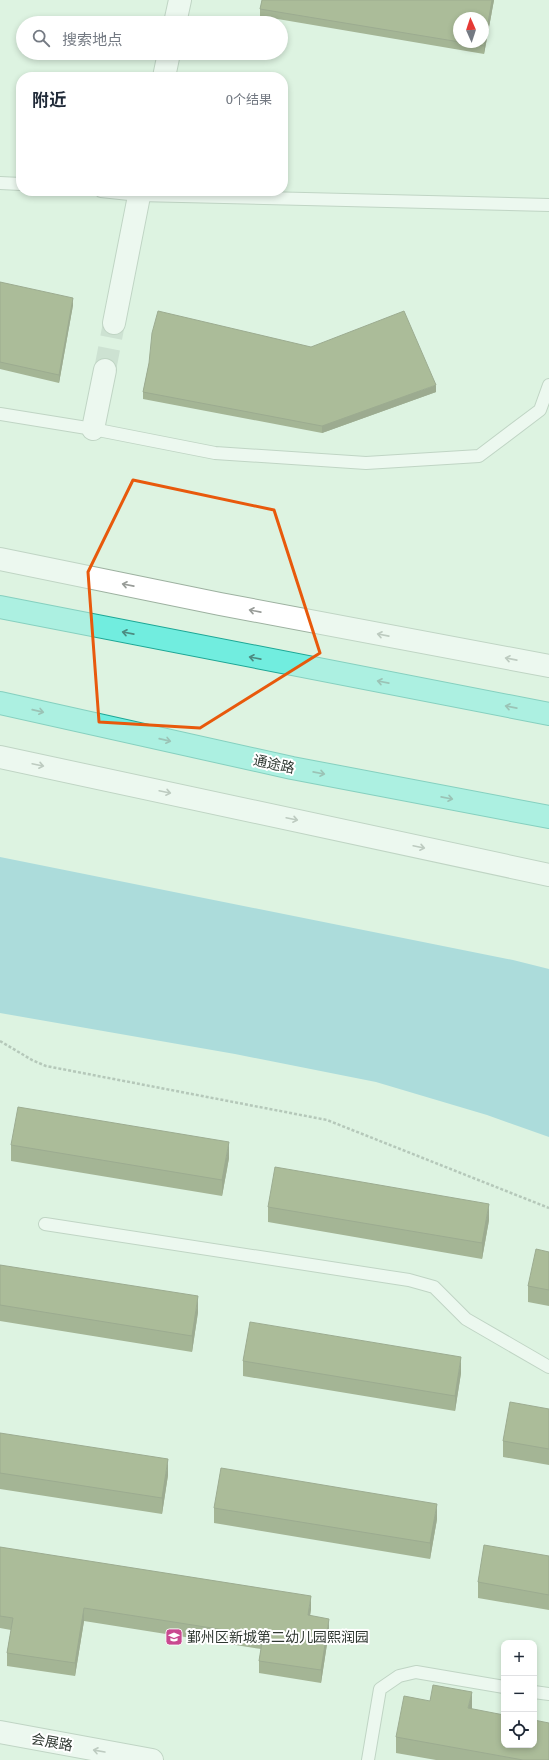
<!DOCTYPE html>
<html lang="zh">
<head>
<meta charset="utf-8">
<style>
	body { margin:0; font-family:"Noto Serif","Noto Sans SC",serif; background:#f6f6f7; color:#1f2937 }
	.controls { position:absolute; right:12px; bottom:12px; display:grid; overflow:hidden; border-radius:8px; box-shadow:0 2px 6px #0003 }
	.controls button { width:36px; height:36px; display:grid; place-items:center; padding:0; border:0; border-bottom:1px solid #e0e1e3; background:#fff; color:#1f2937; font:20px sans-serif }
	.compass { position:absolute; left:453px; top:12px; width:36px; height:36px; border-radius:50%; background:#fff; box-shadow:0 2px 6px #0003; rotate:357deg }
	.list { margin:0; padding:0; list-style:none }
	h2 { display:flex; justify-content:space-between; align-items:center; height:52px; margin:0; padding:0 16px; font-size:17px }
	h2 small { font-size:13px; font-weight:400; color:#747a83 }
	.icon { flex:none; width:22px; height:22px; fill:none; stroke:currentColor; stroke-width:2; stroke-linecap:round; stroke-linejoin:round }
	.map { position:relative; flex:none; width:549px; height:1760px; overflow:hidden }
	.search { position:absolute; background:#fff; box-shadow:0 2px 6px #0003; left:16px; top:16px; width:272px; height:44px; display:flex; align-items:center; gap:10px; box-sizing:border-box; padding:0 14px; border-radius:22px; color:#747a83; font-size:15px }
	.panel { position:absolute; background:#fff; box-shadow:0 2px 6px #0003; left:16px; top:72px; width:272px; height:124px; border-radius:16px }
	.map>svg:first-child { display:block }
	.water { fill:#71c1d3 }
	.lines { fill:none; stroke-linecap:round; stroke-linejoin:round }
	.street-tunnel { stroke:#bacebe; stroke-width:22; stroke-dasharray:22 11; stroke-linecap:butt }
	.lane-casing { stroke:#9db1a0; stroke-width:14 }
	.street-casing { stroke:#9db1a0; stroke-width:24 }
	.secondary-casing { stroke:#9db1a0; stroke-width:24 }
	.primary-casing { stroke:#1da695; stroke-width:24 }
	.path { stroke:#859488; stroke-width:2.5; stroke-dasharray:3 2; stroke-linecap:butt }
	.lane { stroke:#fff; stroke-width:12 }
	.street { stroke:#fff; stroke-width:22 }
	.secondary { stroke:#fff; stroke-width:22 }
	.primary { stroke:#71eddf; stroke-width:22 }
	.wall { fill:#606a38 }
	.shaded-wall { fill:#4e562e }
	.building { fill:#707b41; stroke:#4e562e; fill-rule:evenodd }
	.oneway { stroke:#989c98 }
	.oneway2 { stroke:#4d8a80 }
	.marked { fill:none; stroke:#e8590c; stroke-width:3; stroke-linejoin:round }
	.labels { text-anchor:middle; stroke-width:4; stroke-linejoin:round; paint-order:stroke }
	.street-label { font-size:14px; fill:#303932; stroke:#fff }
	.poi-label { font-size:14px; fill:#303932; stroke:#fff; text-anchor:start }
</style>
</head>
<body>
<div class="map">
<svg width="549" height="1760" viewBox="0 0 549 1760">
	<rect width="100%" height="100%" fill="#ddf3e1"/>
	<!-- water -->
	<polygon class="water" points="0,857 513,960 549,969 549,1137 487,1115 376,1082 235,1054 0,1013"/>
	<g class="lines">
		<!-- street-tunnel -->
		<polyline class="street-tunnel" points="105,370 114,323"/>
		<!-- lane casing -->
		<g class="lane-casing">
			<g id="lane">
				<polyline points="0,183 21,184"/>
				<polyline points="101,191 139,195 549,205"/>
				<polyline points="0,414 93,429 215,453 366,463 479,456 540,410 549,385"/>
				<polyline points="45,1224 409,1280 434,1287 466,1319 549,1367"/>
				<polyline points="534,1692 549,1694"/>
				<polyline points="368,1760 380,1689 399,1676 416,1672 504,1687"/>
			</g>
		</g>
		<!-- street casing -->
		<g class="street-casing">
			<g id="street">
				<polyline points="175,23 180,0"/>
				<polyline points="164,77 169,53"/>
				<polyline points="114,323 140,191"/>
				<polyline points="93,429 105,370"/>
			</g>
		</g>
		<!-- secondary casing -->
		<g class="secondary-casing">
			<g id="secondary">
				<polyline points="0,559 220,604 549,666"/>
				<polyline points="0,757 549,875"/>
				<polyline points="0,1732 152,1760"/>
			</g>
		</g>
		<!-- primary casing -->
		<g class="primary-casing">
			<g id="primary">
				<polyline points="0,607 549,714"/>
				<polyline points="0,703 292,768 549,817"/>
			</g>
		</g>
		<!-- path -->
		<polyline class="path" points="0,1041 32,1060 46,1066 327,1120 549,1208"/>
		<!-- lane -->
		<use href="#lane" class="lane"/>
		<!-- street -->
		<use href="#street" class="street"/>
		<!-- secondary -->
		<use href="#secondary" class="secondary"/>
		<!-- primary -->
		<use href="#primary" class="primary"/>
	</g>
	<!-- wall -->
	<g class="wall">
		<polygon points="262,0 494,0 484,54 260,16 260,9"/>
		<polygon points="0,282 73,305 59,383 0,369"/>
		<polygon points="149,363 436,392 322,433 143,399 143,392"/>
		<polygon points="11,1145 229,1158 222,1196 11,1161"/>
		<polygon points="268,1207 489,1220 482,1259 268,1222"/>
		<polygon points="549,1252 549,1306 528,1302 528,1286"/>
		<polygon points="0,1265 198,1312 192,1352 0,1321"/>
		<polygon points="243,1361 461,1373 455,1411 243,1376"/>
		<polygon points="549,1409 549,1465 503,1457 503,1441"/>
		<polygon points="0,1433 168,1475 162,1514 0,1489"/>
		<polygon points="214,1508 437,1519 430,1559 214,1523"/>
		<polygon points="0,1547 311,1609 310,1616 329,1631 321,1683 259,1673 259,1661 261,1649 84,1621 75,1676 7,1666 7,1653 11,1630 0,1628"/>
		<polygon points="549,1556 549,1610 478,1598 478,1582"/>
		<polygon points="472,1708 471,1709 549,1760 436,1760 396,1753 396,1737"/>
	</g>
	<!-- shaded-wall -->
	<g class="shaded-wall">
		<polygon points="492,0 494,0 484,54 484,46"/>
		<polygon points="73,298 73,305 59,383 59,375"/>
		<polygon points="436,385 436,392 322,433 322,426"/>
		<polygon points="229,1142 229,1158 222,1196 222,1180"/>
		<polygon points="489,1204 489,1220 482,1259 482,1243"/>
		<polygon points="198,1296 198,1312 192,1352 192,1336"/>
		<polygon points="461,1357 461,1373 455,1411 455,1396"/>
		<polygon points="168,1459 168,1475 162,1514 162,1498"/>
		<polygon points="437,1504 437,1519 430,1559 430,1543"/>
		<polygon points="311,1596 311,1609 308,1628 308,1615"/>
		<polygon points="84,1608 84,1621 75,1676 75,1663"/>
		<polygon points="329,1619 329,1631 321,1683 321,1670"/>
		<polygon points="472,1692 472,1708 468,1724 468,1708"/>
	</g>
	<!-- building -->
	<g class="building">
		<path d="M 262,0 L 492,0 L 484,46 L 260,9 ZM 459,18 L 483,18 L 483,42 L 459,42 Z"/>
		<polygon points="0,282 73,298 59,375 0,362"/>
		<polygon points="158,311 311,347 404,311 436,385 322,426 143,392 149,363 152,333"/>
		<polygon points="18,1107 229,1142 222,1180 11,1145"/>
		<polygon points="275,1167 489,1204 482,1243 268,1207"/>
		<polygon points="536,1249 549,1252 549,1290 528,1286"/>
		<polygon points="0,1265 198,1296 192,1336 0,1305"/>
		<polygon points="250,1322 461,1357 455,1396 243,1361"/>
		<polygon points="510,1402 549,1409 549,1449 503,1441"/>
		<polygon points="0,1433 168,1459 162,1498 0,1473"/>
		<polygon points="221,1468 437,1504 430,1543 214,1508"/>
		<polygon points="484,1545 549,1556 549,1595 478,1582"/>
		<polygon points="0,1547 311,1596 308,1615 329,1619 321,1670 259,1661 263,1636 84,1608 75,1663 7,1653 13,1618 0,1616"/>
		<polygon points="433,1685 472,1692 468,1708 504,1715 504,1745 534,1745 534,1720 549,1723 549,1760 523,1760 396,1737 404,1696 430,1701"/>
	</g>
	<!-- one-way arrows -->
	<defs><path id="oneway-shaft" d="M-6 0H5M1.5-3L5.5 0L1.5 3" fill="none" stroke-width="1.6" stroke-linecap="round" stroke-linejoin="round"/></defs>
	<g class="oneway">
		<use href="#oneway-shaft" transform="translate(128 585) rotate(-169)"/>
		<use href="#oneway-shaft" transform="translate(255 611) rotate(-169)"/>
		<use href="#oneway-shaft" transform="translate(383 635) rotate(-169)"/>
		<use href="#oneway-shaft" transform="translate(511 659) rotate(-169)"/>
		<use href="#oneway-shaft" transform="translate(38 765) rotate(12)"/>
		<use href="#oneway-shaft" transform="translate(165 792) rotate(12)"/>
		<use href="#oneway-shaft" transform="translate(292 819) rotate(12)"/>
		<use href="#oneway-shaft" transform="translate(419 847) rotate(12)"/>
		<use href="#oneway-shaft" transform="translate(99 1751) rotate(-170)"/>
	</g>
	<g class="oneway2">
		<use href="#oneway-shaft" transform="translate(128 633) rotate(-169)"/>
		<use href="#oneway-shaft" transform="translate(255 658) rotate(-169)"/>
		<use href="#oneway-shaft" transform="translate(383 682) rotate(-169)"/>
		<use href="#oneway-shaft" transform="translate(511 707) rotate(-169)"/>
		<use href="#oneway-shaft" transform="translate(38 711) rotate(13)"/>
		<use href="#oneway-shaft" transform="translate(165 740) rotate(13)"/>
		<use href="#oneway-shaft" transform="translate(319 773) rotate(11)"/>
		<use href="#oneway-shaft" transform="translate(447 798) rotate(11)"/>
	</g>
	<!-- marked area -->
	<path d="M0 0H549V1760H0ZM 133,480 L 274,510 L 320,653 L 200,728 L 99,722 L 88,572 Z" fill="#ddf3e1" fill-opacity=".55" fill-rule="evenodd"/>
	<path class="marked" d="M 133,480 L 274,510 L 320,653 L 200,728 L 99,722 L 88,572 Z"/>
	<!-- icons -->
	<defs>
		<g id="school-square" transform="scale(0.9)"><rect x="-9" y="-9" width="18" height="18" rx="4" fill="#c94890" stroke="#fff"/><path d="M0-5L7-2L0 1L-7-2ZM-4 1L0 2.5L4 1V4Q0 6-4 4Z" fill="#fff"/></g>
	</defs>
	<g fill-rule="evenodd">
		<use href="#school-square" x="174" y="1637"/>
	</g>
	<g class="labels">
		<!-- street labels -->
		<g class="street-label">
			<text transform="translate(274 764) rotate(12)" y="5">通途路</text>
			<text transform="translate(52 1742) rotate(10)" y="5">会展路</text>
		</g>
		<!-- poi labels -->
		<g class="poi-label">
			<text x="187" y="1642">鄞州区新城第二幼儿园熙润园</text>
		</g>
	</g>
</svg>
<div class="controls">
<button>+</button>
<button>−</button>
<button><svg class="icon" aria-label="locate" viewBox="0 0 24 24"><circle cx="12" cy="12" r="6"/><path d="M12 2v4M12 18v4M2 12h4M18 12h4"/></svg></button>
</div>
<svg class="compass" viewBox="-18 -18 36 36"><path d="M0-13l5 13h-10z" fill="#e53935"/><path d="M0 13l5-13h-10z" fill="#747a83"/></svg>
<div class="search"><svg class="icon" aria-label="search" viewBox="0 0 24 24"><circle cx="10" cy="10" r="6"/><path d="M15 15l6 6"/></svg>搜索地点</div>
<section class="panel">
<h2>附近<small>0个结果</small></h2>
<ul class="list">
</ul>
</section>
</div>
</body>
</html>
